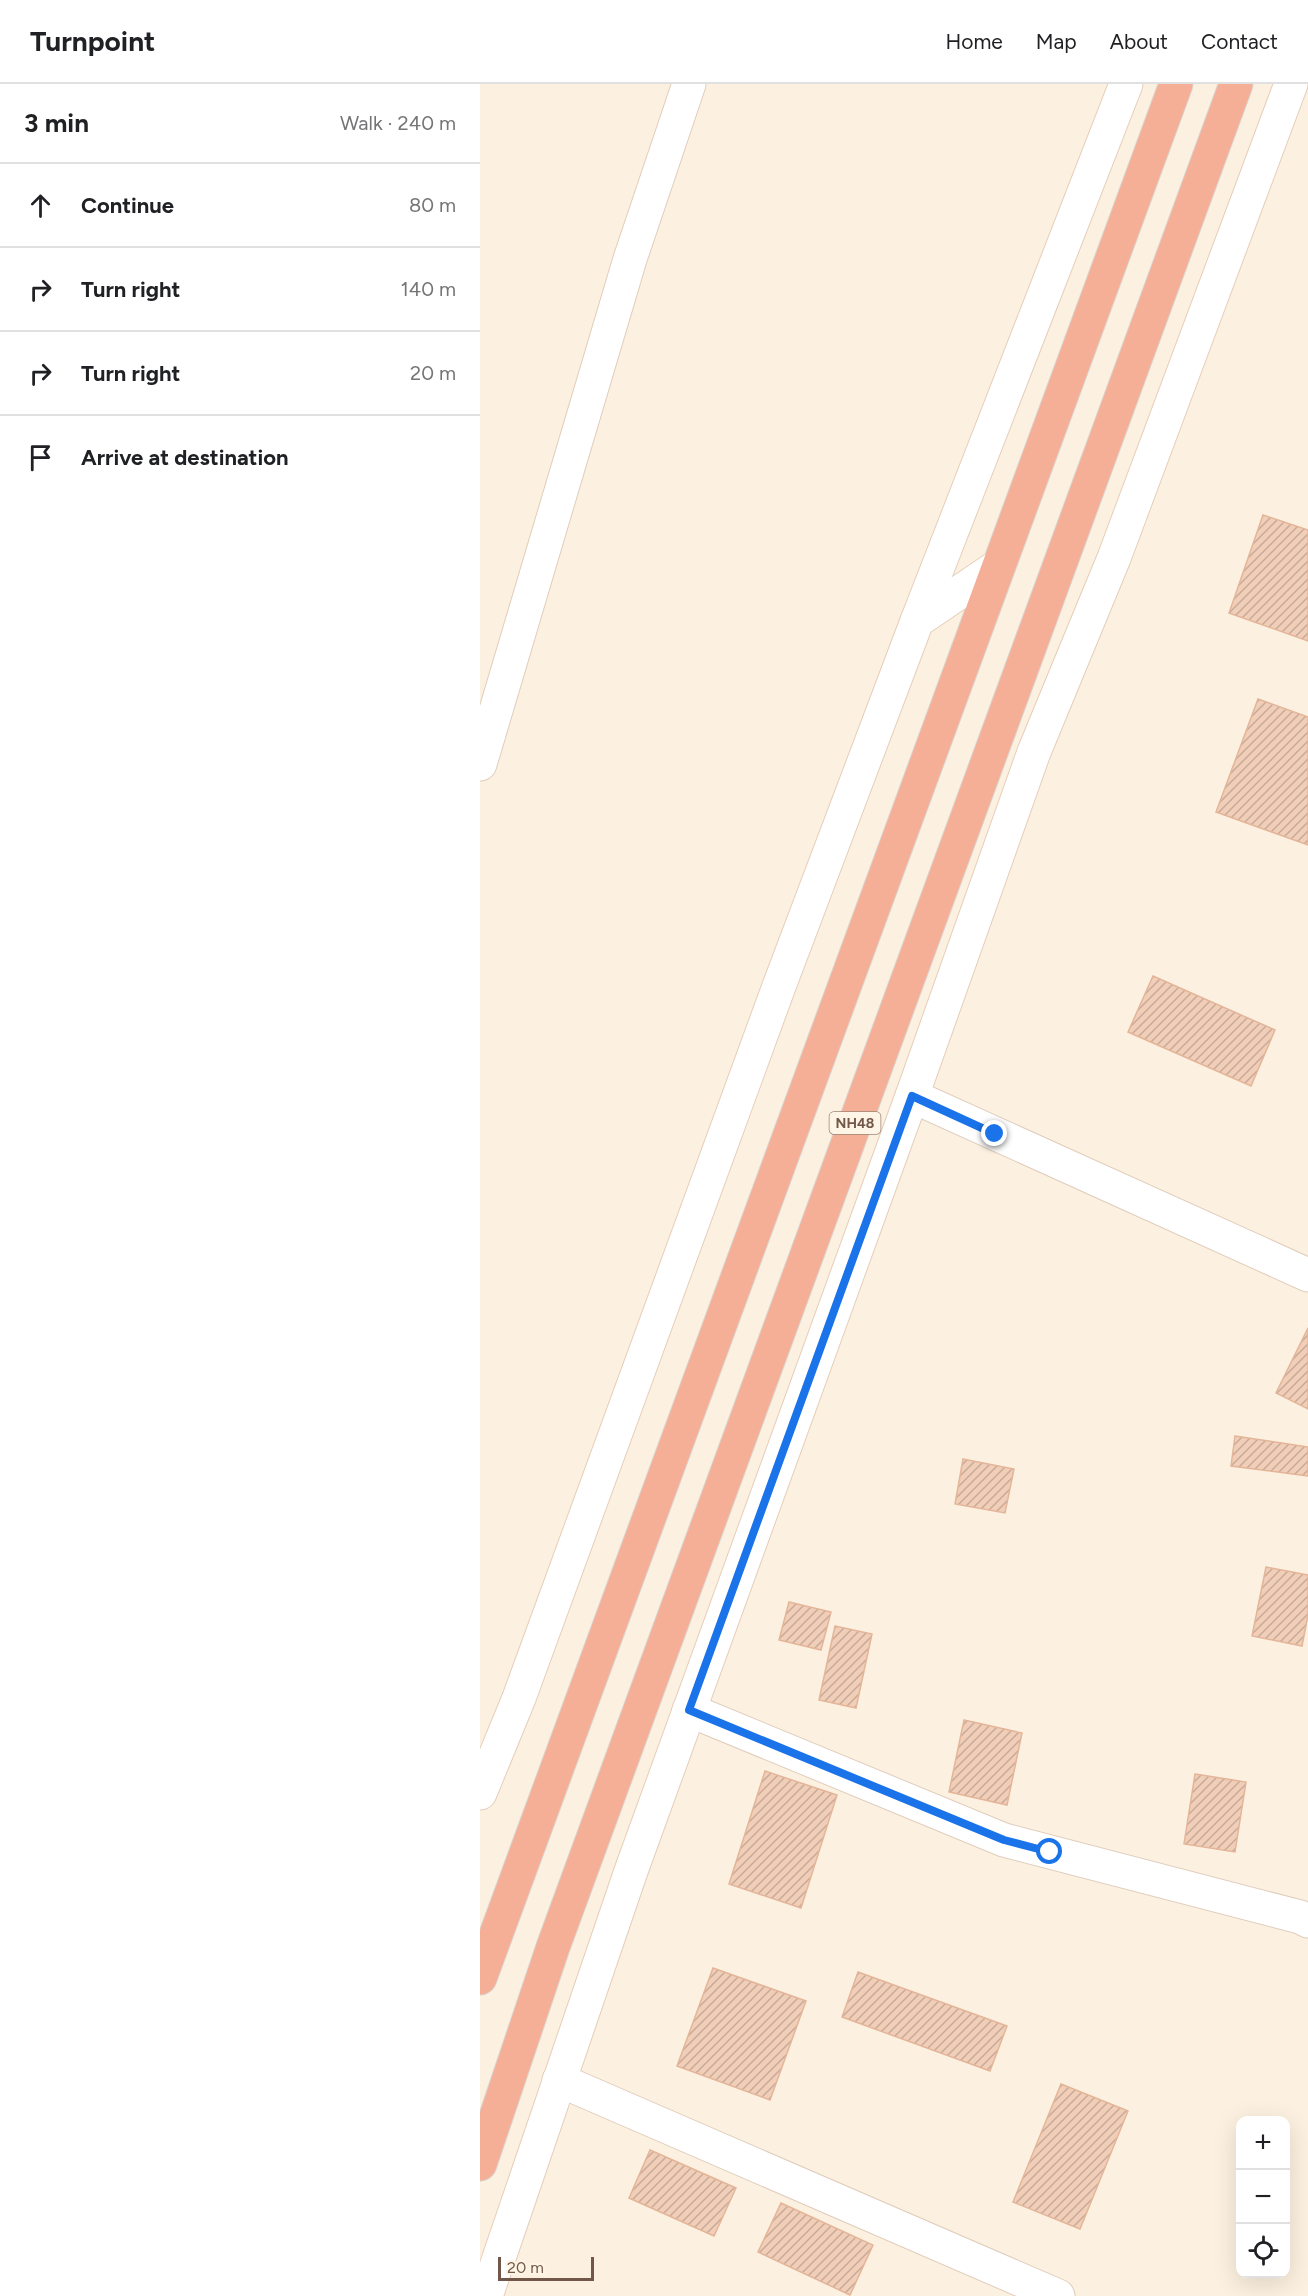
<!DOCTYPE html>
<html lang="en">
<head>
<meta charset="utf-8">
<style>
	body { margin:0; font-family:Figtree,sans-serif; background:#f6f6f6; color:#202124 }
	.controls { position:absolute; right:18px; bottom:18px; display:grid; overflow:hidden; border-radius:12px; box-shadow:0 6px 24px #0002 }
	.controls button { width:54px; height:54px; display:grid; place-items:center; padding:0; border:0; border-bottom:2px solid #e0e0e0; background:#fff; color:#202124; font:30px sans-serif }
	.scale { position:absolute; left:18px; bottom:15px; width:96px; box-sizing:border-box; padding-left:6px; border:3px solid #725748; border-top:0; font-size:16px; line-height:21px; white-space:nowrap; color:#725748; -webkit-text-stroke:4px #fff5e6; paint-order:stroke }
	.stop { position:absolute; width:18px; height:18px; margin:-14px; border:4px solid #1a73e8; border-radius:50%; background:#fff }
	.stop.end { background:#1a73e8; border-color:#fff; box-shadow:0 2px 6px #0008 }
	.list { margin:0; padding:0; list-style:none }
	h2 { display:flex; justify-content:space-between; align-items:center; height:78px; margin:0; padding:0 24px; font-size:26px }
	h2 small { font-size:20px; font-weight:400; color:#757577 }
	.list li { display:grid; grid-template-columns:39px 1fr auto; gap:18px; align-items:center; box-sizing:border-box; height:84px; padding:0 24px; border-top:2px solid #e0e0e0 }
	.list b { display:block; font-size:22px; white-space:nowrap }
	.list em { font-size:20px; font-style:normal; color:#757577 }
	.icon { flex:none; width:33px; height:33px; fill:none; stroke:currentColor; stroke-width:2; stroke-linecap:round; stroke-linejoin:round }
	.map { position:relative; flex:none; width:828px; height:2212px; overflow:hidden }
	header { display:flex; align-items:center; gap:36px; box-sizing:border-box; height:84px; padding:0 30px; background:#fff; border-bottom:2px solid #e0e0e0 }
	header strong { font-size:28px }
	nav { display:flex; gap:33px; margin-inline-start:auto; font-size:21px }
	main { display:flex }
	aside { flex:1; background:#fff }
	.map>svg:first-child { display:block }
	.building { fill:url(#building-hatch); stroke:#e4b599; stroke-width:1.5 }
	.lines { fill:none; stroke-linecap:round; stroke-linejoin:round }
	.street-casing { stroke:#e0cdbc; stroke-width:35 }
	.secondary-casing { stroke:#e5ceba; stroke-width:35 }
	.highway-casing { stroke:#dad3cf; stroke-width:35 }
	.street { stroke:#fff; stroke-width:33 }
	.secondary { stroke:#fff; stroke-width:33 }
	.highway { stroke:#f6af97; stroke-width:33 }
	.route { stroke:#1a73e8; stroke-width:8 }
	.labels { text-anchor:middle; stroke-width:4.5; stroke-linejoin:round; paint-order:stroke }
	.shield { fill:#fff5e6; stroke:#9c8677; stroke-width:1.5 }
	.shield-label { font-size:14px; font-weight:bold; fill:#725748 }
</style>
</head>
<body>
<header>
<strong>Turnpoint</strong>
<nav><a>Home</a><a>Map</a><a>About</a><a>Contact</a></nav>
</header>
<main>
<aside>
<h2>3 min<small>Walk · 240 m</small></h2>
<ul class="list">
<li><svg class="icon" aria-label="ahead" viewBox="0 0 24 24"><path d="M12 20V5M6 11l6-6 6 6"/></svg><div><b>Continue</b></div><em>80 m</em></li>
<li><svg class="icon" aria-label="right" viewBox="0 0 24 24"><path d="M7 20v-9h11M14 6l5 5-5 5"/></svg><div><b>Turn right</b></div><em>140 m</em></li>
<li><svg class="icon" aria-label="right" viewBox="0 0 24 24"><path d="M7 20v-9h11M14 6l5 5-5 5"/></svg><div><b>Turn right</b></div><em>20 m</em></li>
<li><svg class="icon" aria-label="arrive" viewBox="0 0 24 24"><path d="M6 21V4h12l-3 4 3 4H6"/></svg><div><b>Arrive at destination</b></div></li>
</ul>
</aside>
<div class="map">
<svg width="828" height="2212" viewBox="0 0 828 2212">
	<defs>
		<pattern id="building-hatch" width="6" height="6" patternUnits="userSpaceOnUse" patternTransform="scale(1.5)"><rect width="6" height="6" fill="#f1ceb8"/><path d="M-1 1l2-2M0 6l6-6M5 7l2-2" fill="none" stroke="#c8aa98"/></pattern>
	</defs>
	<rect width="100%" height="100%" fill="#fcf1e0"/>
	<!-- building -->
	<g class="building">
		<polygon points="783,431 828,446 828,557 749,529"/>
		<polygon points="778,615 828,633 828,761 736,728"/>
		<polygon points="673,892 795,946 771,1002 648,948"/>
		<polygon points="828,1244 828,1325 796,1309"/>
		<polygon points="755,1352 828,1363 828,1392 751,1382"/>
		<polygon points="483,1375 534,1385 525,1429 475,1420"/>
		<polygon points="786,1483 828,1491 828,1531 822,1562 772,1552"/>
		<polygon points="309,1518 351,1528 341,1566 299,1556"/>
		<polygon points="355,1542 392,1550 376,1624 339,1616"/>
		<polygon points="484,1636 542,1649 527,1721 469,1708"/>
		<polygon points="285,1687 357,1711 321,1824 249,1800"/>
		<polygon points="715,1690 766,1698 755,1768 704,1760"/>
		<polygon points="233,1884 326,1917 290,2016 197,1982"/>
		<polygon points="378,1888 527,1942 510,1987 362,1933"/>
		<polygon points="581,2000 648,2027 600,2145 533,2118"/>
		<polygon points="170,2066 256,2104 234,2152 149,2114"/>
		<polygon points="301,2119 393,2161 370,2211 278,2168"/>
	</g>
	<g class="lines">
		<!-- street casing -->
		<g class="street-casing">
			<g id="street">
				<polyline points="0,680 150,175 209,0"/>
				<polyline points="432,1012 828,1191"/>
				<polyline points="209,1626 524,1756 820,1833 828,1837"/>
				<polyline points="79,1996 578,2212"/>
			</g>
		</g>
		<!-- secondary casing -->
		<g class="secondary-casing">
			<g id="secondary">
				<polyline points="437,537 646,0"/>
				<polyline points="0,1709 39,1614 298,905 437,537 518,482"/>
				<polyline points="6,2212 151,1787 432,1012 554,668 634,474 811,0"/>
			</g>
		</g>
		<!-- highway casing -->
		<g class="highway-casing">
			<g id="highway">
				<polyline points="0,1894 696,0"/>
				<polyline points="0,2080 73,1863 756,0"/>
			</g>
		</g>
		<!-- street -->
		<use href="#street" class="street"/>
		<!-- secondary -->
		<use href="#secondary" class="secondary"/>
		<!-- highway -->
		<use href="#highway" class="highway"/>
	</g>
	<g class="lines">
		<!-- route -->
		<polyline class="route" points="515,1050 432,1012 209,1626 524,1756 570,1768"/>
	</g>
	<g class="labels">
		<!-- shield labels -->
		<rect class="shield" x="349.5" y="1028" width="51" height="22" rx="4.5"/>
		<g class="shield-label">
			<text x="375" y="1044">NH48</text>
		</g>
	</g>
</svg>
<div class="controls">
<button>+</button>
<button>−</button>
<button><svg class="icon" aria-label="locate" viewBox="0 0 24 24"><circle cx="12" cy="12" r="6"/><path d="M12 2v4M12 18v4M2 12h4M18 12h4"/></svg></button>
</div>
<div class="scale">20 m</div>
<div class="stop" style="left:570px;top:1768px"></div>
<div class="stop end" style="left:515px;top:1050px"></div>
</div>
</main>
</body>
</html>
